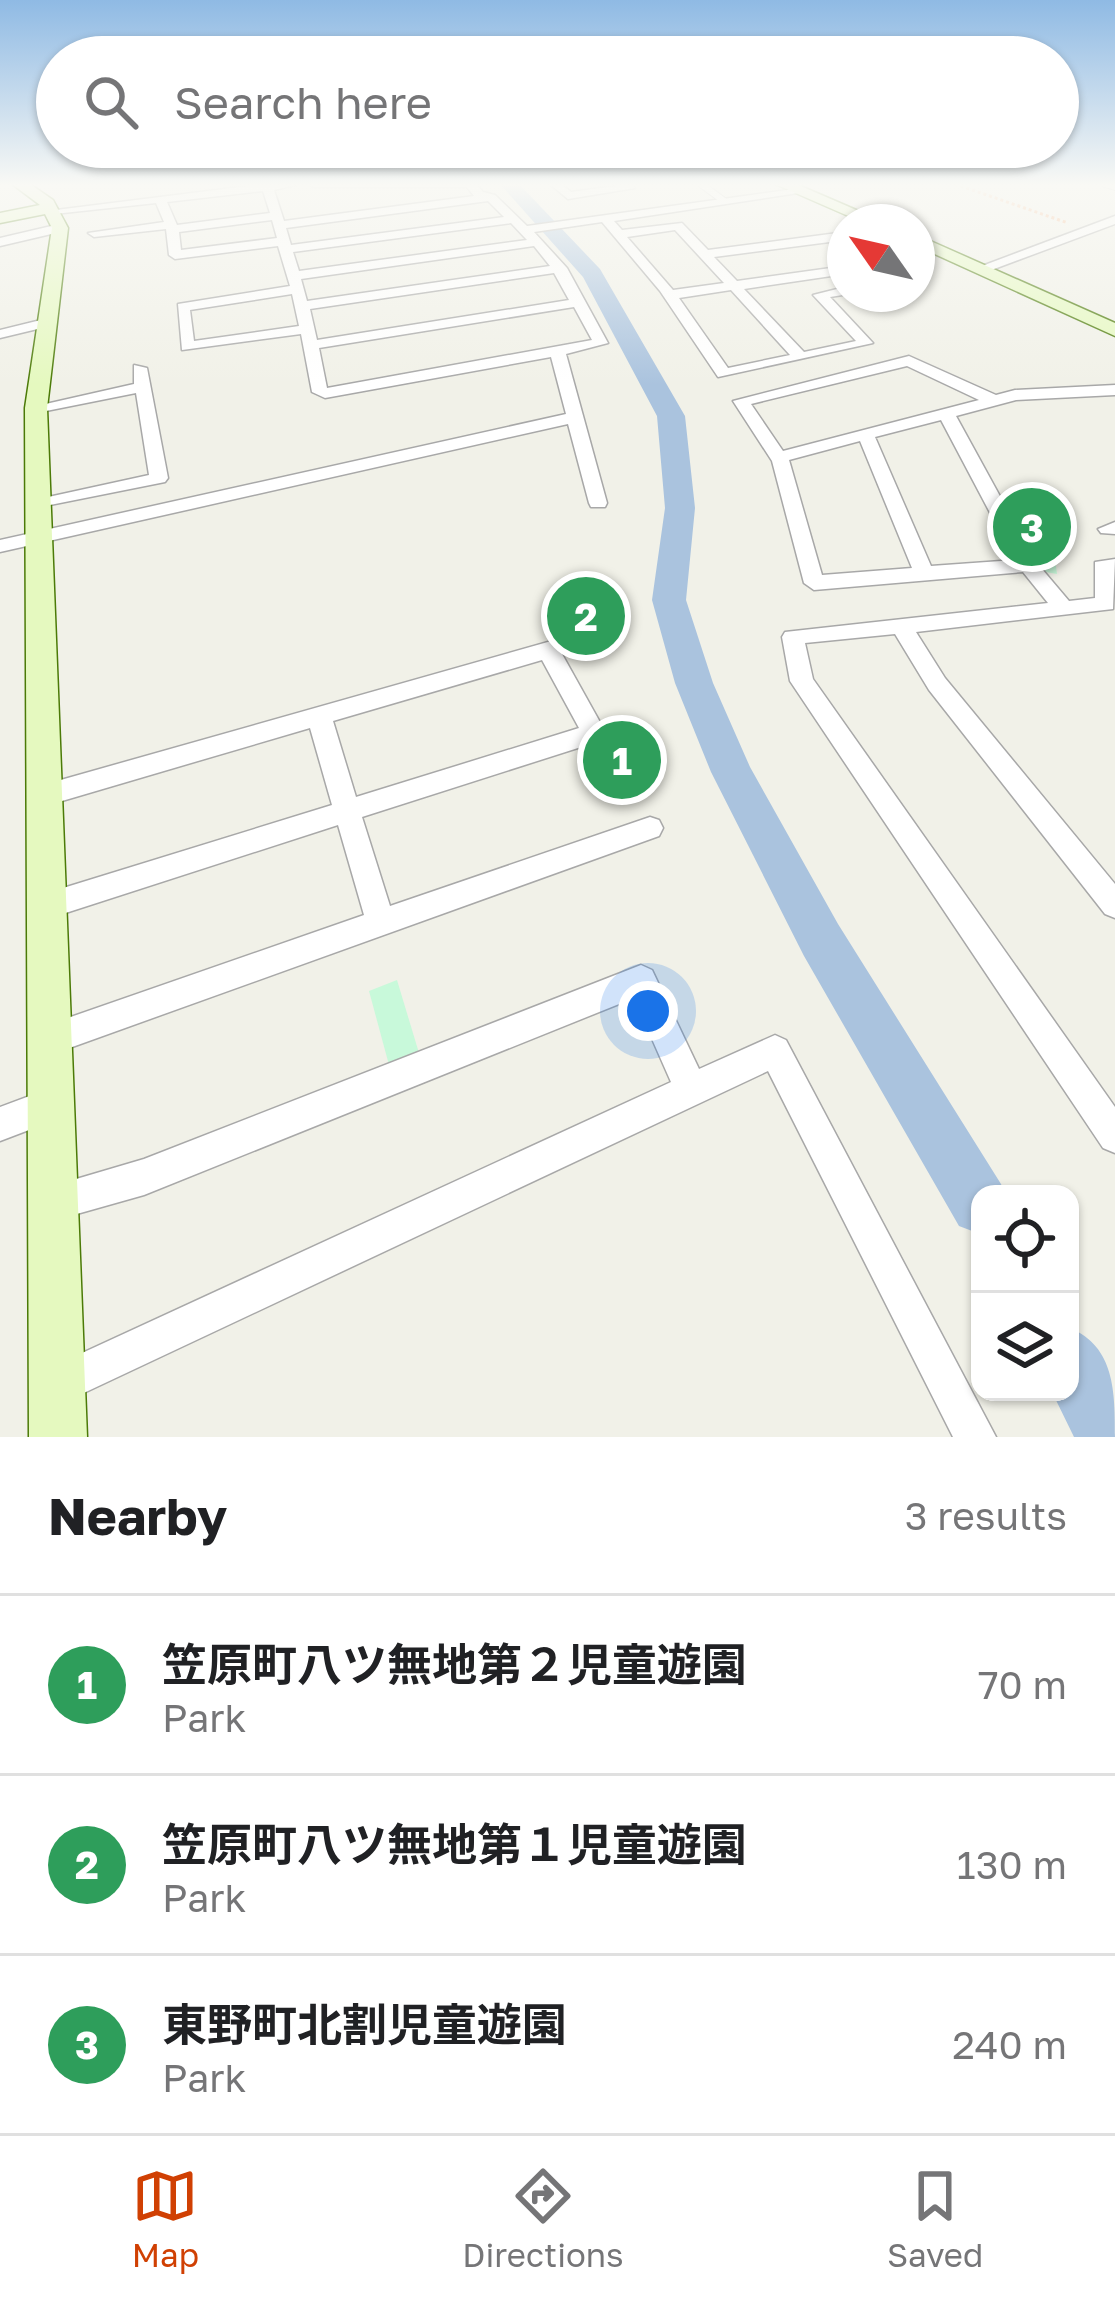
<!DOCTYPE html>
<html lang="en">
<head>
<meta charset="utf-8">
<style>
	body { margin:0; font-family:"Golos Text","Noto Sans JP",sans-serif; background:#f6f6f6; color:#202124 }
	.controls { position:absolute; right:36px; bottom:36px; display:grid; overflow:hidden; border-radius:24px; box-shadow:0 3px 9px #0004 }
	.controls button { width:108px; height:108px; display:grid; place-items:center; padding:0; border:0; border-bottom:3px solid #e0e0e0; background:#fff; color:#202124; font:60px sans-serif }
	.compass { position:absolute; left:827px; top:204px; width:108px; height:108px; border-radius:50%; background:#fff; box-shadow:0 3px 9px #0004; rotate:304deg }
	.you { position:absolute; left:648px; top:1011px; width:42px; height:42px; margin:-30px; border:9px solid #fff; border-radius:50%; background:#1a73e8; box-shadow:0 0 0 18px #1a73e833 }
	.badge { display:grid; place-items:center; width:78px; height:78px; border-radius:50%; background:#d04003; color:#fff; font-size:39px; font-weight:700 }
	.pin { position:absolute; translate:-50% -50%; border:6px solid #fff; box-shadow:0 3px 12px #0006 }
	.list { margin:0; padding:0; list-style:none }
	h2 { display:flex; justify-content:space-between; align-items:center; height:156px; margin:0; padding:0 48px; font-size:51px }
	h2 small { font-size:39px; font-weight:400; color:#757577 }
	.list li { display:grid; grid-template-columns:78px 1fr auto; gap:36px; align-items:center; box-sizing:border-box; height:180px; padding:0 48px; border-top:3px solid #e0e0e0 }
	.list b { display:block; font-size:45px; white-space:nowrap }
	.list p { margin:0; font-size:39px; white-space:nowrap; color:#757577 }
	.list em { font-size:39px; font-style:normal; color:#757577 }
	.icon { flex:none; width:66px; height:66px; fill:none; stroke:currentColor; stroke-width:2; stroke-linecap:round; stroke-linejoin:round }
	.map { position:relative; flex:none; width:1115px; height:1437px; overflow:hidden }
	.search { position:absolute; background:#fff; box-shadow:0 3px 9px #0004; left:36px; right:36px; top:36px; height:132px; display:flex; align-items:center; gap:30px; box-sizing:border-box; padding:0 42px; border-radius:66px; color:#757577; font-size:45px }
	.sheet { height:696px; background:#fff }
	nav { display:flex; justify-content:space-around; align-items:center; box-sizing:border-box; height:168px; border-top:3px solid #e0e0e0; background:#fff; font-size:33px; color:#757577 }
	nav a { display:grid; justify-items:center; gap:6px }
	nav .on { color:#d04003 }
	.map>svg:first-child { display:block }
	.park { fill:#c8f9da }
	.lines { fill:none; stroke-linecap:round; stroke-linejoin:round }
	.river { fill:#aac3de; fill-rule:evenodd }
	.lane-casing { stroke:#a8a8a8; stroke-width:8 }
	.street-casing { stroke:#a8a8a8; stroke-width:3 }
	.secondary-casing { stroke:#4b7a07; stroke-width:3 }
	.path { stroke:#f8a873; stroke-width:3; stroke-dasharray:3 3; stroke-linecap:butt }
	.lane { stroke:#fff; stroke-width:6 }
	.street { fill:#fff; fill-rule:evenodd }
	.secondary { fill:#e5f9bf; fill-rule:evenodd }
</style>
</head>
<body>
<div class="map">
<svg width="1115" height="1437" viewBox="0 0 1115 1437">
	<rect width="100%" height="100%" fill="#f1f1e8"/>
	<!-- park -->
	<g class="park">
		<polygon points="996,496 1048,500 1057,574 1040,571"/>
		<polygon points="648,739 652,773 609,788 586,747 603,741 609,744"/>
		<polygon points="397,980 419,1053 389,1065 369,991"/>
	</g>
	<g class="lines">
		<!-- river -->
		<g class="river">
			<polygon points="500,184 519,184 600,269 685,416 695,508 686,600 713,683 750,767 838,924 1001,1184 1005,1194 980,1194 980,1234 959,1226 804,956 711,772 675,683 652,600 665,508 657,416 583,277"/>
			<path d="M 1070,1328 C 1115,1347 1115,1392 1115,1437 L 1074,1437 L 1052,1392 L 1070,1392 Z"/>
		</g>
		<!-- lane casing -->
		<g class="lane-casing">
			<g id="lane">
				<polyline points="701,184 724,201"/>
				<polyline points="1105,184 1115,187"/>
			</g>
		</g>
		<!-- street casing -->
		<g class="street-casing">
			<g id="street">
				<path d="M 265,184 L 299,184 L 274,190 L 284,221 L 474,196 L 467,187 L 313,187 L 308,184 L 476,184 L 483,192 L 495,195 L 527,226 L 802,188 L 798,193 L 614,221 L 622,230 L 682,223 L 708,250 L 845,232 L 845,240 L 714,257 L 737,281 L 845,266 L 845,274 L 744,289 L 804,352 L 856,341 L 813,295 L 845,287 L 845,294 L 849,294 L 830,297 L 873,343 L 718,377 L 660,291 L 602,222 L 534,232 L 567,268 L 608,343 L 566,354 L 607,503 L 605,507 L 591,507 L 589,503 L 568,424 L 0,552 L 0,540 L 566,414 L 551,357 L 325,398 L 312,392 L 301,334 L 182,350 L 178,304 L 290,286 L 278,246 L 175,259 L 169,255 L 166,229 L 94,237 L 88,233 L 164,222 L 156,203 L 54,214 L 48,211 ZM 263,191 L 270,213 L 177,225 L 167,202 ZM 488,201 L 504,217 L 291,245 L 286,228 ZM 272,220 L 277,238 L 181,250 L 179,232 ZM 511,223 L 527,240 L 299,271 L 293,252 ZM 675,230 L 724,283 L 673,290 L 627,237 ZM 534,246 L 550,266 L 307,301 L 301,279 ZM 554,273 L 569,300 L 317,340 L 310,309 ZM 731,290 L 790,355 L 728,368 L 679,298 ZM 292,294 L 299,326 L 194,341 L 190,310 ZM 574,307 L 592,340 L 327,388 L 319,348 Z"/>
				<polygon points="550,184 561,184 571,192 631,184 635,188 568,199"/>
				<polygon points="1115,216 1115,224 986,272 974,269"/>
				<polygon points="60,224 64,231 0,246 0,238"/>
				<polygon points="49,318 56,322 54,325 0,338 0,330"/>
				<path d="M 909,356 L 996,395 L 1015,390 L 1115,385 L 1115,395 L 1016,400 L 956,416 L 1036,562 L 1069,601 L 1095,598 L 1095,562 L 1115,559 L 1113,609 L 916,632 L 945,678 L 1115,884 L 1115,918 L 1105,914 L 929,690 L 895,634 L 805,643 L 813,679 L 1115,1107 L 1115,1153 L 1103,1148 L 790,681 L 782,637 L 785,632 L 1048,603 L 1023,572 L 814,590 L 804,583 L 772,461 L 733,401 ZM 907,366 L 979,400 L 783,451 L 751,404 ZM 941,420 L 1015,560 L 931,566 L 875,437 ZM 860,441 L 912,568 L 822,575 L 789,460 Z"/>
				<polygon points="134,365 147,368 168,478 165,482 30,509 30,501 149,475 136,393 36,413 28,408 134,384"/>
				<polygon points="1115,522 1115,534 1101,533 1098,529"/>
				<path d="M 615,623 L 626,631 L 623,636 L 562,654 L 606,733 L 603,740 L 362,817 L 390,906 L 650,817 L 659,820 L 663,828 L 659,836 L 50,1055 L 39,1050 L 34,1039 L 39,1028 L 364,915 L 338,825 L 47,919 L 37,915 L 33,906 L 37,897 L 47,893 L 332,805 L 310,728 L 45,806 L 36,803 L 32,795 L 36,787 ZM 542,660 L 579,728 L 356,797 L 333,721 Z"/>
				<polygon points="641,965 652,970 699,1069 775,1035 786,1040 996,1437 953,1437 768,1071 71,1399 57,1405 43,1399 37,1385 43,1371 671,1082 634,998 144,1195 52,1221 39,1216 34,1203 39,1190 144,1159"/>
				<polygon points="51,1088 63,1093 68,1105 63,1117 0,1141 0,1107"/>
			</g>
		</g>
		<!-- secondary casing -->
		<g class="secondary-casing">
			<g id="secondary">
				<polygon points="12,184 30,184 53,200 68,228 47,408 87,1437 29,1437 25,408 52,228 45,214 0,223 0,213 40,205"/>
				<polygon points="775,184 796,184 884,222 862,222"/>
				<polygon points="917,235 1115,323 1115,336 917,246"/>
			</g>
		</g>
		<!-- path -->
		<polyline class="path" points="955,184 1068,223"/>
		<!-- lane -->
		<use href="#lane" class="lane"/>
		<!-- street -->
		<use href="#street" class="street"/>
		<!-- secondary -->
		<use href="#secondary" class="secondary"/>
	</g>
	<!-- sky -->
	<linearGradient id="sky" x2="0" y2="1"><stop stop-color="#8fbae4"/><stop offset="0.48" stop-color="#f9f9f5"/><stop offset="1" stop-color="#f9f9f5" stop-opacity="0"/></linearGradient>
	<rect width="1115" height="385" fill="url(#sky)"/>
</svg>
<div class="controls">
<button><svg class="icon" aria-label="locate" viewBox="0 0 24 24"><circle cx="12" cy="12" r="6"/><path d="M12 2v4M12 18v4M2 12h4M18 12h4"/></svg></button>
<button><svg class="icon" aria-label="layers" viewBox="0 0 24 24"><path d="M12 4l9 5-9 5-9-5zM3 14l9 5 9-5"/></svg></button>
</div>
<svg class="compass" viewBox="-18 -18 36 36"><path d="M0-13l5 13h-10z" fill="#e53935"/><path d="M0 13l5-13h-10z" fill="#757577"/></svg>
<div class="you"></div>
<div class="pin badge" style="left:622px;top:760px;background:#2e9e5b">1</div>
<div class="pin badge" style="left:586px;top:616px;background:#2e9e5b">2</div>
<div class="pin badge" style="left:1032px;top:527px;background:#2e9e5b">3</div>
<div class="search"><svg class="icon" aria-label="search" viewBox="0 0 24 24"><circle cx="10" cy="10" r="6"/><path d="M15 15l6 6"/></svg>Search here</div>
</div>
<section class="sheet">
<h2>Nearby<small>3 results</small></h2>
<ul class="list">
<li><span class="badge" style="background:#2e9e5b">1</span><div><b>笠原町八ツ無地第２児童遊園</b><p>Park</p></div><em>70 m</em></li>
<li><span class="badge" style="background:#2e9e5b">2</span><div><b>笠原町八ツ無地第１児童遊園</b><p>Park</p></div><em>130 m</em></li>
<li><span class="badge" style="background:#2e9e5b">3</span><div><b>東野町北割児童遊園</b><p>Park</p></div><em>240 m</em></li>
</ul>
</section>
<nav>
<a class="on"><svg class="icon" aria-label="map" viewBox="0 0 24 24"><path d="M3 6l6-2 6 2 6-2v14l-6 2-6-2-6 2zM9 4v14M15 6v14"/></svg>Map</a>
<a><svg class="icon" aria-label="directions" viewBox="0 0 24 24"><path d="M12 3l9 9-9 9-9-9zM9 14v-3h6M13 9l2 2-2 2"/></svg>Directions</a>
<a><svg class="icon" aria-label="saved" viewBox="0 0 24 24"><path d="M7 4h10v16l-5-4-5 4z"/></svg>Saved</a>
</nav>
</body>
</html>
